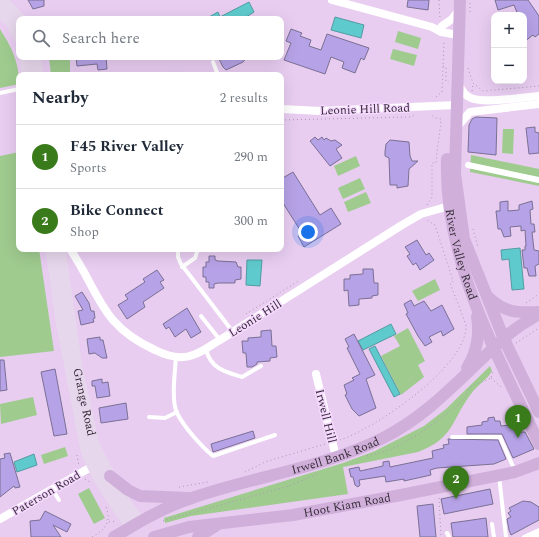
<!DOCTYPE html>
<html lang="en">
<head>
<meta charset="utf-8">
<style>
	body { margin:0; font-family:Spectral,serif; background:#f2f2f3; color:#1f2937 }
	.controls { position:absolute; right:12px; top:12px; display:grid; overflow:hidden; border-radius:8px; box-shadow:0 4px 16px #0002 }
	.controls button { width:36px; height:36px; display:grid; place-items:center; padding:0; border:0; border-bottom:1px solid #e0e1e3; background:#fff; color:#1f2937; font:20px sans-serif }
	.you { position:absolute; left:308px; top:232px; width:14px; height:14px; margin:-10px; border:3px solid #fff; border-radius:50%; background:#1a73e8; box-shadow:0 0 0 6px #1a73e833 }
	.badge { display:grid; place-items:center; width:26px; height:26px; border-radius:50%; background:#397a1a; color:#fff; font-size:13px; font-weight:700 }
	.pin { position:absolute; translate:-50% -33px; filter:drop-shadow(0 1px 2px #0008) }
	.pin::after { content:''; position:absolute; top:21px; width:14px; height:12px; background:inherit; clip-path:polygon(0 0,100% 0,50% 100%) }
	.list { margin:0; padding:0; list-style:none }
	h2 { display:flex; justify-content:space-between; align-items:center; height:52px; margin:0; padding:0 16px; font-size:17px }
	h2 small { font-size:13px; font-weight:400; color:#747a83 }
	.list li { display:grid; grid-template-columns:26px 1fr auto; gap:12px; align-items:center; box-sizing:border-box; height:64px; padding:0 16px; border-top:1px solid #e0e1e3 }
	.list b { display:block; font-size:15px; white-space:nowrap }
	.list p { margin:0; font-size:13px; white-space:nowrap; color:#747a83 }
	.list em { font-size:13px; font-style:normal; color:#747a83 }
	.icon { flex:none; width:22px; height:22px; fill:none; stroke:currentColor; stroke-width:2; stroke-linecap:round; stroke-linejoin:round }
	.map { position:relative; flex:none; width:539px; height:537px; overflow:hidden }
	.search { position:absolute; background:#fff; box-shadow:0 4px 16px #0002; left:16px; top:16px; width:268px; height:44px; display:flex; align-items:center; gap:10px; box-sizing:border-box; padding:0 14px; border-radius:8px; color:#747a83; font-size:15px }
	.panel { position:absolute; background:#fff; box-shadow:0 4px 16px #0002; left:16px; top:72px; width:268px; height:180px; border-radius:8px }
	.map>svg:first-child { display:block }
	.green { fill:#9fcb8f }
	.water { fill:#5fcacd; stroke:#539ba1 }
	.building { fill:#b6a2e6; stroke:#7a7094 }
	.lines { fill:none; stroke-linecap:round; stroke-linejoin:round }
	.path { stroke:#ac96b3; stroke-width:1; stroke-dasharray:1 3; stroke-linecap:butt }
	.service { stroke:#fff; stroke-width:4 }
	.pedestrian { stroke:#fff; stroke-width:6 }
	.minor { stroke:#fff; stroke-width:8 }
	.secondary { stroke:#e7d7ec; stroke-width:11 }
	.primary { stroke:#d0b0da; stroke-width:12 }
	.labels { text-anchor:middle; stroke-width:3; stroke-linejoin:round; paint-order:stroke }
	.street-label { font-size:12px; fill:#372c3a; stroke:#f6daff }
</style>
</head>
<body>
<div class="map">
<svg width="539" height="537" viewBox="0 0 539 537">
	<rect width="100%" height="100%" fill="#e8cdf1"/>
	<!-- green -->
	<g class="green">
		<path d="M 0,29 C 12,48 19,62 19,84 L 0,88 Z"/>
		<polygon points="398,31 421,38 418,49 395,42"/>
		<polygon points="393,49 417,55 414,66 390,59"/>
		<polygon points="49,57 70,57 70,75 51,75"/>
		<polygon points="503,129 514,129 513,154 502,153"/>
		<polygon points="19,152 19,249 39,249 54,351 0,357 0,156"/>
		<polygon points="471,155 539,169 539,186 470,172"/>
		<polygon points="356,156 360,166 338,176 334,166"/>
		<polygon points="360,178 365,189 343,199 338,188"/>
		<polygon points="366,192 371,203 348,212 344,202"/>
		<polygon points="435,279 440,290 418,301 412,291"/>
		<polygon points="408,328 425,361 418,365 424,377 401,395 381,356 400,346 394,336"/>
		<path d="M 490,366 L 492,371 C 487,380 477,385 471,394 C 451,420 455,438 418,452 L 343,467 L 348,494 L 191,516 L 165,523 L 164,518 L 343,463 L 375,451 L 424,426 L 446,409 Z"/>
		<polygon points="33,397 37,415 1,424 0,404"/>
		<polygon points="65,447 68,456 44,464 41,455"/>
		<polygon points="89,488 105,518 94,524 78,494"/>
	</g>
	<!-- water -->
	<g class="water">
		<polygon points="249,2 254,12 243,19 210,19 209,17 218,12 220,17"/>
		<polygon points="335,17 364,25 361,38 331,30"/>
		<polygon points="520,248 524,289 512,290 509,259 502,260 501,250"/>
		<polygon points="247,260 262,260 260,286 246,285"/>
		<polygon points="391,324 396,334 363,350 358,341"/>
		<polygon points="375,346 400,394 394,397 369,349"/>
		<polygon points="34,454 37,465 17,472 14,462"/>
	</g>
	<!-- building -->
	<g class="building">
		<polygon points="28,0 44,0 44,6 33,9"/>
		<polygon points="408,0 429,0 428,10 407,7"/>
		<polygon points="495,0 528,0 539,16 539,34 535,37 533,35 524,42 524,15 518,15 514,5 498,10"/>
		<polygon points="291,29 302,33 300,36 311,40 309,46 321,50 327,34 369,48 364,60 361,58 355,73 342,68 344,62 331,57 325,74 284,60 291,43 286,41"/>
		<polygon points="76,57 106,57 107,69 98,70 97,64 77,66"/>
		<polygon points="218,57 247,57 243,62 226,70 223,67"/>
		<polygon points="476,117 497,118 496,155 468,152 469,125 472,119"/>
		<polygon points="535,127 535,132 539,133 539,153 529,154 526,128"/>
		<polygon points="315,137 318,140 322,137 324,140 326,138 331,141 335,140 342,145 336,149 342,158 330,166 310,141"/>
		<polygon points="390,140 409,142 410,156 412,161 418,161 409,169 408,186 397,188 397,185 390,185 389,158 385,156 385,152 386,144"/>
		<polygon points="293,172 320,215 331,208 341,224 304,247 298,236 302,233 281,200 281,179"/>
		<polygon points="508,201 508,211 519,210 519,205 532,201 533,209 530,210 531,224 534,224 535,232 532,232 534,250 539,251 539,264 535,266 536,276 529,276 527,268 524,268 522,250 525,250 525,246 526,246 525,230 521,231 521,226 510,227 511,236 504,237 501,229 498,229 496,211 500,211 500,202"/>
		<polygon points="417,240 426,255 429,253 434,260 420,270 416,263 413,265 407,256 410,254 405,247"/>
		<polygon points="209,256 215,256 215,260 218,261 236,262 238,267 241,267 241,279 235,280 235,283 218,283 214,284 214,288 209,288 209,282 206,282 206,277 203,277 203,267 206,267 206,262 209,262"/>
		<polygon points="363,269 373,269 374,283 378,283 378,295 372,296 372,298 359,299 359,305 349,306 348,290 344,291 344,279 350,279 350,275 363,274"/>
		<polygon points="157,270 164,280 160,282 164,288 143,302 145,307 127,319 118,305 128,299 125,295 145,282 143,279"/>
		<polygon points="82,292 89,303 91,311 94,311 95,318 93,319 94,322 81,325 78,311 83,310 75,296"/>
		<polygon points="411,300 414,306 424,301 431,311 442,305 454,329 443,336 441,331 429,337 432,342 425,346 418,336 406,314 408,313 404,304"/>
		<polygon points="187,308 201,332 191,338 186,329 175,337 169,327 166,329 163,324"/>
		<polygon points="271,330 272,346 276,346 277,357 270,358 270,361 257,362 257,364 252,367 247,367 246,353 243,353 242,341 248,341 248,338 261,337 261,331"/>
		<polygon points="354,334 375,375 366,379 376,408 359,416 352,409 345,395 347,394 344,385 354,380 352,378 360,374 347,348 349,347 345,339"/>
		<polygon points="100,337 100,340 103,340 107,358 102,358 95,353 89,354 87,339"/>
		<polygon points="0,360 4,360 7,390 0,391"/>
		<polygon points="55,369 67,434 54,436 41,372"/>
		<polygon points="102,379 102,383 108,382 110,396 97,398 95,386 92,386 92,381"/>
		<polygon points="126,403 128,419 101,423 99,408"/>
		<polygon points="494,417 495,421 500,421 501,426 519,424 520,432 525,432 534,449 513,458 502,434 467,434 467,427 482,425 482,422 488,421 488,418"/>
		<polygon points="253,431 255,438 213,452 211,444"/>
		<polygon points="448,439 498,440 506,459 494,464 437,468 430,470 431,475 404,481 404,479 386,482 385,476 359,480 360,485 358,487 355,485 353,477 351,477 349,469 359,467 360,471 383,466 383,462 389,461 390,467 433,458 432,451 444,448 443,445 449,444"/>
		<polygon points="10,453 20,487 15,488 14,486 0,497 0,459 5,458 4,454"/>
		<polygon points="490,489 493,504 444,514 441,499"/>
		<polygon points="523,501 531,502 539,507 539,520 511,535 509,530 507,519 511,517 508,513 511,511 509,508"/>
		<polygon points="433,504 436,537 420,537 417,506"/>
		<polygon points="45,511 71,524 67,532 53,525 61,537 31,537 30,521 40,520"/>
		<polygon points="486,518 488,537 453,537 451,523"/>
	</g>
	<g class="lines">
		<!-- path -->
		<g class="path">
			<polyline points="439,0 440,19"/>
			<polyline points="470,12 470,0"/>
			<polyline points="443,66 446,67 446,81 449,82"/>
			<polyline points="468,68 473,83 483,91 539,86"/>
			<polyline points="172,75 176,72 207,75"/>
			<polyline points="472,91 473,84"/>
			<polyline points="436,97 442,92 444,41"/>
			<polyline points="281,120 410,117 415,115"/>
			<path d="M 427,205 L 432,197 L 432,163 L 436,163 C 437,148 440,134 441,119 L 435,118 L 430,114"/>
			<polyline points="473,229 478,247"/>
			<polyline points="526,303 539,294"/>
			<polyline points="246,314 300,280"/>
			<polyline points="516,343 539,328"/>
			<polyline points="491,377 493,371"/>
			<polyline points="491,378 501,387"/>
			<path d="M 340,440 C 374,429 468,366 466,325 L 450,283 L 453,281 L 435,225 L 427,220"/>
			<polyline points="77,455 79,466"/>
			<polyline points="367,456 390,450 419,434 456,407 465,398 470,387 491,378"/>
			<polyline points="245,472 265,462 325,444"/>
			<polyline points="85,479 91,483"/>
			<polyline points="179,487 208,482"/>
			<polyline points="439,498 441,537"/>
			<polyline points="163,521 289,486 317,474"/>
			<polyline points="109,522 116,521"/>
			<path d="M 92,537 C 105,530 112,522 106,507"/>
		</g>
		<!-- service -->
		<g class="service">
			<polyline points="213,62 218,75"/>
			<polyline points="0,93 19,89"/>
			<polyline points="178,249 178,257 181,264 233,332"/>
			<polyline points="182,267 195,258 198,249"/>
			<polyline points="201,316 220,340"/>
			<path d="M 206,349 C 210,368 225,372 242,377 L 261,366"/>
			<path d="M 176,357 C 175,372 171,400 177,413 C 184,427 201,446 213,456 L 275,435"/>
			<polyline points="149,417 165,418 177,412"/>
			<polyline points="452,437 500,437 515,471"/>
			<polyline points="499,476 506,537"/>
			<polyline points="52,489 59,500"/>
			<polyline points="492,524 494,537"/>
			<polyline points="447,533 449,537"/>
			<polyline points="524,537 539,530"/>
		</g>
		<!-- pedestrian -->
		<polyline class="pedestrian" points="468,165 539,180"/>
		<!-- minor -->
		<g class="minor">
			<polyline points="332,0 432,27 441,32 458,35"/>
			<polyline points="442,26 452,19 460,9"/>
			<path d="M 459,85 C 462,91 465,96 471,98 C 483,104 524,97 539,96"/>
			<polyline points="281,109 320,111 456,105"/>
			<polyline points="456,128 470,112 539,104"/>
			<path d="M 70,249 C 100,293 100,325 155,350 C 167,356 180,360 193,355 C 203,352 211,345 220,340 L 402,225 L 421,214 L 453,205"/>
			<polyline points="316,374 336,457"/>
			<polyline points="0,519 91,467"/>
			<polyline points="534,537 539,534"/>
		</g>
		<!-- secondary -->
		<g class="secondary">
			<polyline points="2,0 20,19"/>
			<polyline points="0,12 11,22 19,38"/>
			<polyline points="25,57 27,75"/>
			<polyline points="35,57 38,75"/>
			<path d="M 51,249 L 61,320 L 86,450 C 96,479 114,502 131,527"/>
			<path id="s1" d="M 60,249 L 77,368 L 94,445 L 120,495 L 140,522"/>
		</g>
		<!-- primary -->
		<g class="primary">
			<polyline points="460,0 455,173 464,239 504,339 539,412"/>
			<path id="s2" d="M 447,159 C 443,260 498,355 539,444"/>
			<path d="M 487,296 C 505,313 516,313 539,312"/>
			<path d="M 467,368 C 477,352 480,335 477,317"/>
			<polyline points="110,476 128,490 140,496 188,498"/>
			<path id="s3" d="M 114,537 C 139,522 164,507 192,498 C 255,476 323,468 383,438 C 433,413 467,370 509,334 C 518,326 529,320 539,314"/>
			<path id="s4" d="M 154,537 L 189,527 L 293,515 L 396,496 L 515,472 L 539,463"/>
			<polyline points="198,537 217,525"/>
		</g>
	</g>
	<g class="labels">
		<!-- street labels -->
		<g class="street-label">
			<text transform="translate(365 109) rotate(-2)" y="4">Leonie Hill Road</text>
			<text dy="4" stroke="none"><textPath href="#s2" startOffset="97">River Valley Road</textPath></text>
			<text transform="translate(255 318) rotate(-32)" y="4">Leonie Hill</text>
			<text dy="4" stroke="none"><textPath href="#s1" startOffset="155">Grange Road</textPath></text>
			<text transform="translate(326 416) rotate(76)" y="4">Irwell Hill</text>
			<text dy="4" stroke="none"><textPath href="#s3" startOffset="237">Irwell Bank Road</textPath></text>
			<text transform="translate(46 493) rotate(-30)" y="4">Paterson Road</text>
			<text dy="4" stroke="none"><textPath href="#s4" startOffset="196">Hoot Kiam Road</textPath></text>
		</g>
	</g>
</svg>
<div class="controls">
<button>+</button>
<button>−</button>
</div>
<div class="you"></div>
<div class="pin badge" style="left:518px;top:438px">1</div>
<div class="pin badge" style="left:456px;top:499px">2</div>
<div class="search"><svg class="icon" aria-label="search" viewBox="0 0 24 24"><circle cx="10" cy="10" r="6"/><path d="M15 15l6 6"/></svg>Search here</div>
<section class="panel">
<h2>Nearby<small>2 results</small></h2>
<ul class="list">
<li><span class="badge">1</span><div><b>F45 River Valley</b><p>Sports</p></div><em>290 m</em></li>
<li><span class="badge">2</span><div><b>Bike Connect</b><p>Shop</p></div><em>300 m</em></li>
</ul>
</section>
</div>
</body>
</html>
